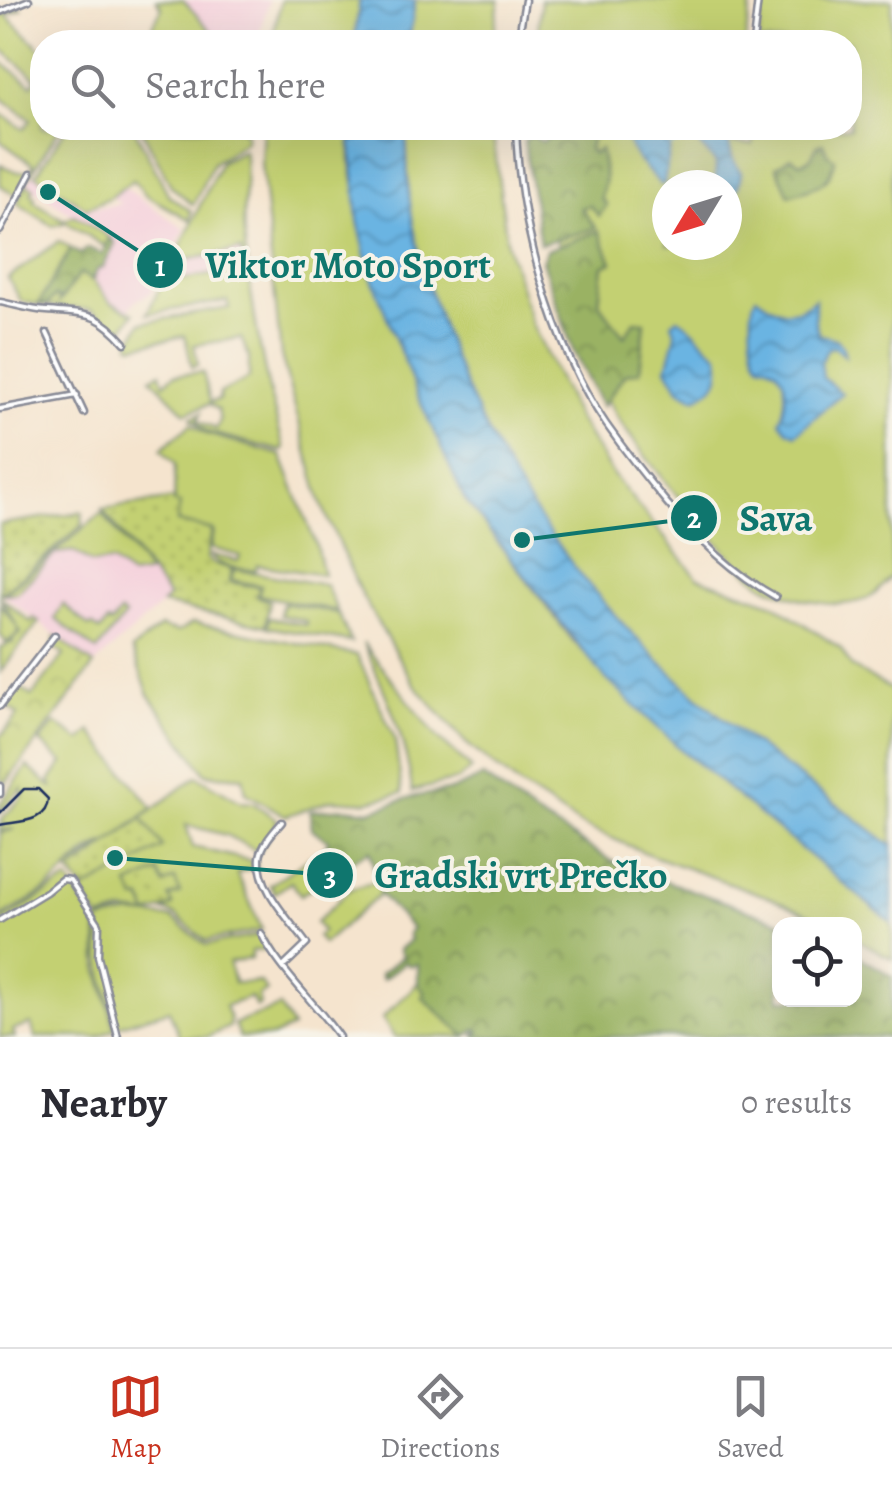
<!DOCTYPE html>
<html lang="en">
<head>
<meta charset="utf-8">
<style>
	body { margin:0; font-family:Alegreya,serif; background:#f7f7f7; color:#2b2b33 }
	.controls { position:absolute; right:30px; bottom:30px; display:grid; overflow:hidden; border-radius:20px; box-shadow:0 10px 40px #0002 }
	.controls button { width:90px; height:90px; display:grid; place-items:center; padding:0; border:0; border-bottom:2px solid #e1e1e2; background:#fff; color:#2b2b33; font:50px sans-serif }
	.compass { position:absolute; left:652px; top:170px; width:90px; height:90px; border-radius:50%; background:#fff; box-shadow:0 10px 40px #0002; rotate:232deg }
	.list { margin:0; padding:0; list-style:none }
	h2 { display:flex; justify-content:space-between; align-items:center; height:130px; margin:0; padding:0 40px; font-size:42px }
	h2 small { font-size:32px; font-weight:400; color:#7c7c81 }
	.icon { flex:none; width:55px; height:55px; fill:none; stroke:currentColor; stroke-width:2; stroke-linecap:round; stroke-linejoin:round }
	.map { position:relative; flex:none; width:892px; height:1037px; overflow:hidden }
	.search { position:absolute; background:#fff; box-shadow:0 10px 40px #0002; left:30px; right:30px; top:30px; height:110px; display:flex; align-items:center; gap:25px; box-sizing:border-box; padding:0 35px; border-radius:40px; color:#7c7c81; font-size:38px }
	.sheet { height:310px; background:#fff }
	nav { display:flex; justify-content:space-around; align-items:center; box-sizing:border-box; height:140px; border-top:2px solid #e1e1e2; background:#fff; font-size:28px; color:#7c7c81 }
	nav a { display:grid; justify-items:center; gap:5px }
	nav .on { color:#c8321e }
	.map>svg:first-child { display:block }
	.built { fill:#f5cfdb }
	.grass { fill:#c3d072; stroke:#6f8068; stroke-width:2.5; fill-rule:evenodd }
	.forest { fill:url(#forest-crowns); stroke:#5a7061; stroke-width:2.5 }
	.park { fill:url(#park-crowns); stroke:#6f8068; stroke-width:2.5 }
	.garden { fill:url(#garden-dots); stroke:#6f8068; stroke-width:2.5 }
	.water { fill:url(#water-waves); stroke:#4272a0; stroke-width:2.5 }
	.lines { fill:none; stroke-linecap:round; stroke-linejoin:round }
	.stream { stroke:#6ab4e2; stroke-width:2.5 }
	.street-casing { stroke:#888a96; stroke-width:9 }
	.street { stroke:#fff; stroke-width:4 }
	.tram { stroke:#1b2f5e; stroke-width:2.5 }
	.leader { fill:none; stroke:#0f766e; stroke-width:4 }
	.callout-dot { fill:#0f766e; stroke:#f7f3e8; stroke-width:4 }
	.mark-label { font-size:30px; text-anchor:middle; font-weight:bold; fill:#fff }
	.callout-label { font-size:38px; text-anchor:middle; font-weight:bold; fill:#0f766e; stroke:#f7f3e8; stroke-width:8; stroke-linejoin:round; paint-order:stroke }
</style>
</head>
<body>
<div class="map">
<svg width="892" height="1037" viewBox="0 0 892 1037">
	<defs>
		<pattern id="forest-crowns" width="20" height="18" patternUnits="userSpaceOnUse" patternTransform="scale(2.5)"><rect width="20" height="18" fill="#9ab264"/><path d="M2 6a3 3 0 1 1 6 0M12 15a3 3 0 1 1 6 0" fill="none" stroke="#7d9156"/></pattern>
		<pattern id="park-crowns" width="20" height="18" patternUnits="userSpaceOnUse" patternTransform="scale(2.5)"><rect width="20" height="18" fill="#c3d072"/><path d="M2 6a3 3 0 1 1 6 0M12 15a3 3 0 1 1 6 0" fill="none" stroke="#a7b365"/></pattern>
		<pattern id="garden-dots" width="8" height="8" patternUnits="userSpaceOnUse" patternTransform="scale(2.5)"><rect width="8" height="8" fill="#c3d072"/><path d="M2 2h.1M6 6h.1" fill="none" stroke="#a7b365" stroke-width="1.8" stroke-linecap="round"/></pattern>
		<pattern id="water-waves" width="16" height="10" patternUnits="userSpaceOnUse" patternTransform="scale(2.5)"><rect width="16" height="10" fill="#6ab4e2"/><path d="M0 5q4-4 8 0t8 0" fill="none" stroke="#5693ba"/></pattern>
	</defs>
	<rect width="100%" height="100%" fill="#f7f3e8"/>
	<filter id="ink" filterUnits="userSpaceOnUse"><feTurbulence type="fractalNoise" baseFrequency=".01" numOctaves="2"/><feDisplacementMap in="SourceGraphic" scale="20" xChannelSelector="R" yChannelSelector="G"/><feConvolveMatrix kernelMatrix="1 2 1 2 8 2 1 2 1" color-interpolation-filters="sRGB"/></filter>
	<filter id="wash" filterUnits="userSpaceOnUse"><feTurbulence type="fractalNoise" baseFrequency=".0048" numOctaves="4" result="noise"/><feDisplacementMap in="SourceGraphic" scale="40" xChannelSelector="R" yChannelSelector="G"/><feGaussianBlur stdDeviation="2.25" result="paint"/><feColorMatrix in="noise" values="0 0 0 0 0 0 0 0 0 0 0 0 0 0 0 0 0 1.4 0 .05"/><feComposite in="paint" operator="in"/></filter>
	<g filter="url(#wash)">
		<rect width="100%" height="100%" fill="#f5e4ce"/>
		<!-- built -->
		<g class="built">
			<polygon points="183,0 269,0 257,42 221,42"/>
			<polygon points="34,174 86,209 121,204 111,197 124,187 185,229 151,293 137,300 126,312 111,302 92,280 98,268 103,268 115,243 27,184"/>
			<polygon points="242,250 244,269 167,282 167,273 173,262"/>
			<polygon points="102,512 170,597 94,665 2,594"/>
		</g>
		<!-- grass -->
		<g class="grass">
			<polygon points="156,0 183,0 221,42 138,42 151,29 162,8"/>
			<polygon points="281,0 360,0 354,42 272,42"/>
			<polygon points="415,0 499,0 493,42 409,42"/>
			<polygon points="541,0 752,0 745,42 537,41"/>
			<path d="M 763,0 L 892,0 L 892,576 C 886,582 878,593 870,597 C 840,613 794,599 766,586 C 734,570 636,448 615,414 C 601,390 586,358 577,331 C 556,266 552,195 544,128 L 728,128 L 733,143 L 753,145 L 754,128 L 850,128 L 850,42 L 758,42 ZM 667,185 L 727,185 L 727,245 L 667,245 Z"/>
			<polygon points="20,6 22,9 6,15 42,50 42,128 60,128 17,196 0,185 0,165 18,172 29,171 34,165 0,141 0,113 23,129 31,120 0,97 0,61 32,85 37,79 0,48 0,15"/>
			<polygon points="66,128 134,128 169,196 191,211 190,220 146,195 133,180 111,197 87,208 36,175"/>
			<polygon points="141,128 240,128 246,133 246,141 213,163 193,205 171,186"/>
			<polygon points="263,128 350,128 351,164 370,273 417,394 464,498 572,640 685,753 892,923 892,959 855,938 854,924 830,924 771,898 653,856 581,825 520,786 466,743 414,684 362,596 321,503 281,355 261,163"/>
			<path d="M 406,128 L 492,128 L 507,244 L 532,324 L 576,416 L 613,475 L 697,577 L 772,603 L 840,648 L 852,667 L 892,690 L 892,846 C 823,792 747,743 682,683 C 549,561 448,405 413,226 C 407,194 408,160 406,128 Z"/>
			<path d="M 244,150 C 249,175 241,207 244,235 C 252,312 263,373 284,448 L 281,451 L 207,432 L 191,418 L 201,413 L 198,421 L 216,429 L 220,421 L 218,410 L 209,404 L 186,413 L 151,378 L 161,372 L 164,383 L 174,375 L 203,372 L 210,402 L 219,400 L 220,393 L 249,378 L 249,357 L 241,338 L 194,345 L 198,365 L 192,367 L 185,336 L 133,346 L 130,343 L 141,323 L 229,308 L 227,301 L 147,314 L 162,283 L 244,269 L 241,250 L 173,262 L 221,161 Z"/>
			<polygon points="27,184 34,188 31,193 35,196 34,201 64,220 74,215 106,235 110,238 104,246 66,222 53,226 17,203"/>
			<polygon points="59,241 71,249 38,305 21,301 8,278"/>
			<polygon points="81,272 90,280 96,272 93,280 110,302 134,313 122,330 91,310 42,306"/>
			<path d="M 191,424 L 207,434 L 281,455 L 316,545 L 323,575 L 257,565 L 256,570 C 242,570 217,567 211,555 L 238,561 L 240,556 L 211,548 L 214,531 L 176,522 L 179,504 L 174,503 L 175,464 L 161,449 Z"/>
			<polygon points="102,513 149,573 131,576 112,562 92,563 73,551 56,553 17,593 4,594"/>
			<polygon points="234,569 326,585 337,611 258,595 261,586 231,580"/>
			<polygon points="0,597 31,622 34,618 39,622 0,672 0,649 11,642 13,644 12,641 21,633 18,628 19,633 6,643 0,634 0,604 18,627"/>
			<polygon points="283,603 338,613 351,642 267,627 269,618 306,625 306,621 280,615"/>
			<polygon points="63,604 89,627 92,625 100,631 108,622 111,624 120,613 125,616 97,651 55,619"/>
			<polygon points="193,623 357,655 395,739 402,793 366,802 331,800 286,816 246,793 243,777 206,774 149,695 132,650 160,627 178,632"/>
			<path d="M 363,643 L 437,737 L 472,769 L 457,780 L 412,791 C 407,739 385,691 363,643 Z"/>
			<path d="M 55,723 L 81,741 L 91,731 L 153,808 L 70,873 L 66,871 L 106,843 C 79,852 69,872 49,888 C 34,899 16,908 0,918 L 0,833 L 15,829 L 0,831 L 0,826 L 4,825 L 1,820 L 23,796 L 22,788 L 0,812 L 0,804 L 27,766 L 53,788 L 50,781 L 63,763 L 40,742 Z"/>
			<polygon points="197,776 241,802 253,803 278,820 259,852 226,835 186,825 193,847 256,862 257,867 237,873 262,930 206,941 175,915 164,911 172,906 169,897 179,893 141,898 148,915 125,912 99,919 79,887 84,890 162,847 142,818"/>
			<polygon points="326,846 325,854 341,867 301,895 291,882 275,893 270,885"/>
			<polygon points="68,880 97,923 98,967 115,1029 98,1037 35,1037 31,1024 13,1030 15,1037 0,1037 0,922"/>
			<polygon points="377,881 380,894 323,944 317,936 323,932 316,922 350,889"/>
			<polygon points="131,914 172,918 206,945 260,935 268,949 251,951 251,958 229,963 234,983 260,982 267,991 258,995 260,1005 256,1007 251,997 225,1006 230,1019 229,1027 207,1037 180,1037 169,1010 117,1026 104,981 99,949 100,921"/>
			<polygon points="418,983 425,994 423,997 466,1037 394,1037 382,1018"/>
			<polygon points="280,1007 292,1028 272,1037 239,1037 234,1024"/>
		</g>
		<!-- forest -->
		<g class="forest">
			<polygon points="560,128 594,128 589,149 593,154 600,149 605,178 601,199 607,205 599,216 590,206 581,208 596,228 540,244 524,141 531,134 542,142"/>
			<path d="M 823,143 L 827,154 L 835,159 C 832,187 810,188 789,195 L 776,167 L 791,157 L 800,163 C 813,160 812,153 818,144 Z"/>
			<polygon points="599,231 612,262 603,266 599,303 624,336 635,321 645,322 640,371 625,374 602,407 574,353 542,261 546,250"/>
			<polygon points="110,238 115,243 103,268 98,269 91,280 80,273 58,304 60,299 56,296 47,305 38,305 71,249 80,254 88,248 102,254"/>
			<polygon points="483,777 533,813 617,864 787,924 780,924 780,999 854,999 855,954 892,976 892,1037 478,1037 475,1035 480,1032 477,1029 466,1037 422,997 425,994 418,983 418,964 410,966 405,962 382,980 380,974 402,957 398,950 410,940 408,933 412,929 380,894 370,851 341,867 324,854 328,840 312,829 310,811 344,808 370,811 411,797 453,790"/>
		</g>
		<!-- park -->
		<polygon class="park" points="56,636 94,665 6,783 0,779 0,737 18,715 5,704 19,687 32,696 64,655 53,646"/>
		<!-- garden -->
		<g class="garden">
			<polygon points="175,499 174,503 180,504 177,522 212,530 207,558 212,563 232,569 230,582 260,587 257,596 270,601 265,626 162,604 169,597 102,509"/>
			<polygon points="82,512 83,525 0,595 0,524"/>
			<polygon points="142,818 163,847 84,890 70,873"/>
			<polygon points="158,872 164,884 175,879 180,893 169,897 173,906 148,915 142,899 136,900 129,885"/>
		</g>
		<!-- water -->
		<g class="water">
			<polygon points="360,0 415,0 409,42 354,42"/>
			<path d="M 350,128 L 406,128 C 407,155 407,184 411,211 C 417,254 431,295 445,335 C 494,471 576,585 682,683 C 746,742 823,793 892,846 L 892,923 L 685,753 L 604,677 L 464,498 L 417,394 L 370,273 L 358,221 Z"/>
			<path d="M 640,128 L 655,134 L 670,148 L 664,183 L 661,185 C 647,169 634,159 626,138 L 629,130 Z"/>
			<polygon points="698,128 724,128 733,160 741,173 738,188 727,201 727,185 715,184 716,163 697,142"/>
			<path d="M 756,296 C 779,313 791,319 815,299 L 815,322 L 819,335 C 835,338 842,338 845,356 L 835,347 L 828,348 L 821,362 L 823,378 L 842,393 L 796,434 L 787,430 L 780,421 C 788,399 791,367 760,363 C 750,352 749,309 756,296 Z"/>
			<path d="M 678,318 C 696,328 702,343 719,355 C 723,377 717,390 695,398 L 679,389 L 667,368 L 676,334 L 672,323 Z"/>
		</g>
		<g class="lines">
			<!-- stream -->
			<polyline class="stream" points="669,146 688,139 697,142"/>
		</g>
	</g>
	<g filter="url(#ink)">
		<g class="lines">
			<!-- street casing -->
			<g class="street-casing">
				<g id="street">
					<polyline points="0,12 29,0"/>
					<polyline points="518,42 525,0"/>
					<polyline points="753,42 758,0"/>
					<path d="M 516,128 C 519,223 552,345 606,424 C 625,451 646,478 667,503 C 699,540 733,573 776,597"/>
					<polyline points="753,128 753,130"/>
					<polyline points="0,231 31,173"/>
					<path d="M 0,302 C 16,305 31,310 47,311 C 87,315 97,311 125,343"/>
					<polyline points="47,333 84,413"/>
					<polyline points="0,409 77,395"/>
					<polyline points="0,706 55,635"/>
					<polyline points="0,786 0,794"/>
					<path d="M 282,822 C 274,831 262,844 260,857 C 257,888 290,920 307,944 L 283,967"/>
					<polyline points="0,920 46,892 62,879 70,880 99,924 98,956 118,1037"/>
					<path d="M 261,933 C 277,968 316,1003 339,1037"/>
				</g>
			</g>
			<!-- street -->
			<use href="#street" class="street"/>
			<!-- tram -->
			<path class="tram" d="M 0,813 L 24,789 L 38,789 L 48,799 C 47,823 19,821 0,825"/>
		</g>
	</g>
	<!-- callouts -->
	<path class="leader" d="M48 192L160 265M522 540L694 518M115 858L330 875"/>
	<g class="callout-dot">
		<circle cx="48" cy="192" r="10"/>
		<circle cx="522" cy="540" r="10"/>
		<circle cx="115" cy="858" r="10"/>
		<circle cx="160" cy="265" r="25"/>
		<circle cx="694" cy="518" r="25"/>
		<circle cx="330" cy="875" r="25"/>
	</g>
	<g class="mark-label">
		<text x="160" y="276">1</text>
		<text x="694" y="528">2</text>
		<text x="330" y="886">3</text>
	</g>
	<g class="callout-label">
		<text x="348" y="278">Viktor Moto Sport</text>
		<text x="776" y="531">Sava</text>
		<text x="521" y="888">Gradski vrt Prečko</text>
	</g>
</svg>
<div class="controls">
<button><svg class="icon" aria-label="locate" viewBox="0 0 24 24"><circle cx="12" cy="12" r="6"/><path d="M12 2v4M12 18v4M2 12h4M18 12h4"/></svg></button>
</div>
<svg class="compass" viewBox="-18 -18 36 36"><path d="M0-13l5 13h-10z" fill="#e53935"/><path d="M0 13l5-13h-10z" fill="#7c7c81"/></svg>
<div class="search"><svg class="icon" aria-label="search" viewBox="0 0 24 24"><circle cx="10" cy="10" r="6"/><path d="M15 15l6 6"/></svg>Search here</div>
</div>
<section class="sheet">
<h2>Nearby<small>0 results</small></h2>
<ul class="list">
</ul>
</section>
<nav>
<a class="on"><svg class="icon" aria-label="map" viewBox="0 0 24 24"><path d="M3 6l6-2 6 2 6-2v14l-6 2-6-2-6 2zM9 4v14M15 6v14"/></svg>Map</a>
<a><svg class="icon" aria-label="directions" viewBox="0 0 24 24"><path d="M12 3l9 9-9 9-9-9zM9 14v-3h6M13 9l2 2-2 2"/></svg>Directions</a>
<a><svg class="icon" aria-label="saved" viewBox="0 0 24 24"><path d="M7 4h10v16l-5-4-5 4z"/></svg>Saved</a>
</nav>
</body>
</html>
